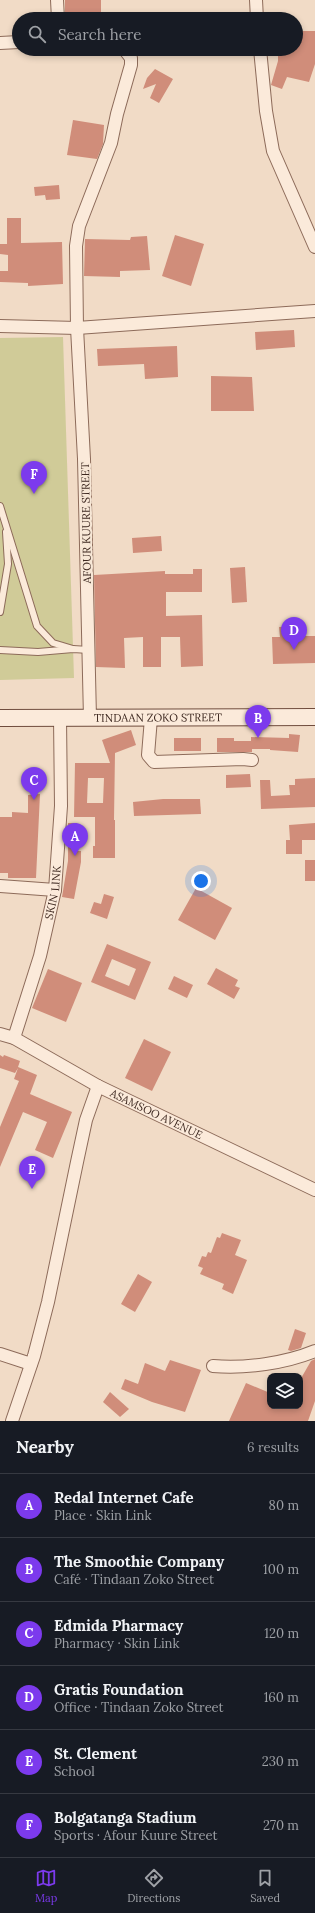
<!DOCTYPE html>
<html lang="en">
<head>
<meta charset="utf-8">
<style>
	body { margin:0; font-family:Lora,serif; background:#242831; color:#f1f3f6 }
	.controls { position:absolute; right:12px; bottom:12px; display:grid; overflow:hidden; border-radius:8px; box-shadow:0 2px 6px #0003 }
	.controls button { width:36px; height:36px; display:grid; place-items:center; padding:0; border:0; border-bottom:1px solid #363941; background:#171b24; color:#f1f3f6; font:20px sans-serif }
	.you { position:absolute; left:201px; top:881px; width:14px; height:14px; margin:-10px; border:3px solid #fff; border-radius:50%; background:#1a73e8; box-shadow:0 0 0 6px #1a73e833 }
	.badge { display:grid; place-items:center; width:26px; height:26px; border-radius:50%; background:#7c3aed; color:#fff; font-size:13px; font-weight:700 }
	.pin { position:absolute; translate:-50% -33px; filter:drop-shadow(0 1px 2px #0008) }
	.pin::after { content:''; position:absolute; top:21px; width:14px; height:12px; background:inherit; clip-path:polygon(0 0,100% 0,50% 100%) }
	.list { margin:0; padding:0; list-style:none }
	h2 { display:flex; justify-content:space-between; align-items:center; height:52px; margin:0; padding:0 16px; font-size:17px }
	h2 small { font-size:13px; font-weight:400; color:#9ea1a6 }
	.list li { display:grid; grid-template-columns:26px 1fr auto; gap:12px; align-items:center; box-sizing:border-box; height:64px; padding:0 16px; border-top:1px solid #363941 }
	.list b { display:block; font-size:15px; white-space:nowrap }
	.list p { margin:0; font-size:13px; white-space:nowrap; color:#9ea1a6 }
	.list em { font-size:13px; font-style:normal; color:#9ea1a6 }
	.icon { flex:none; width:22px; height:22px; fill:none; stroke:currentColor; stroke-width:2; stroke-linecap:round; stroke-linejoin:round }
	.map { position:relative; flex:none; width:315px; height:1421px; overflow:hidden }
	.search { position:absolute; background:#171b24; box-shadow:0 2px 6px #0003; left:12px; right:12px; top:12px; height:44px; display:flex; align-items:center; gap:10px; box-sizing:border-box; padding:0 14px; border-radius:22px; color:#9ea1a6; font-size:15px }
	.sheet { height:436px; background:#171b24 }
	nav { display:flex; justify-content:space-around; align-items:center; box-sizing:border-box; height:56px; border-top:1px solid #363941; background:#171b24; font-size:11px; color:#9ea1a6 }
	nav a { display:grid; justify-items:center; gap:2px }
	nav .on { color:#7c3aed }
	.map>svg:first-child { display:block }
	.green { fill:#d0cb98 }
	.building { fill:#d08d7a; fill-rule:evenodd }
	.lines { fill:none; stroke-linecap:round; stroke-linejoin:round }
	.service-casing { stroke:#8d6b5a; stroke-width:8 }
	.minor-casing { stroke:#8d6b5a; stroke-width:14 }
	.secondary-casing { stroke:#6f4c3d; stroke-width:18 }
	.service { stroke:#fbeada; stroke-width:6 }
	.minor { stroke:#fbeada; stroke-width:12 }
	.secondary { stroke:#fbeada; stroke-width:16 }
	.labels { text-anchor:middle; stroke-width:4; stroke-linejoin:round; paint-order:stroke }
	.street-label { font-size:11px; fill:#3c271f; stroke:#f7e7d6 }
</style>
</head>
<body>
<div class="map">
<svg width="315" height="1421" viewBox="0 0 315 1421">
	<rect width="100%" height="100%" fill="#f1dbc6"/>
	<!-- green -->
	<polygon class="green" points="63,337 74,678 0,680 0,338"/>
	<!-- building -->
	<g class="building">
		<polygon points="65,0 101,0 101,19 65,17"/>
		<polygon points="296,31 315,31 315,64 309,82 287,77 282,89 271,85 278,61 278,49 296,49"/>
		<polygon points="155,69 173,79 159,103 150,98 156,84 143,89 147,78"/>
		<polygon points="73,120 104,125 103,144 97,159 67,155"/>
		<polygon points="59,185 60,199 46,200 45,195 35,196 34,187"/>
		<polygon points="7,218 21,218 21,243 62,242 63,284 28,286 28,283 0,282 0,271 8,271 8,255 0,254 0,244 7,244"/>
		<polygon points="175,235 204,244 191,286 162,276"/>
		<polygon points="147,236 150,270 120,271 120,277 84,276 85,239 130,240 131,237"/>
		<polygon points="294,330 295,347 256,350 255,332"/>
		<polygon points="177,346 178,377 145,379 144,364 98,366 97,349"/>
		<polygon points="211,376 252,377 254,411 211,411"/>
		<polygon points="161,536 162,551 133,553 132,538"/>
		<polygon points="245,567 247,602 232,603 230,568"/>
		<polygon points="193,569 202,569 202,592 166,592 166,616 202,615 203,666 181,667 180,637 161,637 161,667 143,667 143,637 124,638 125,668 96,667 94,575 165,571 165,574 193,574"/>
		<polygon points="304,626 304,636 315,636 315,663 273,664 272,637 280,637 279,627"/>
		<path d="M 131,730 L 136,745 L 115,753 L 114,820 L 115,820 L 115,858 L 93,858 L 93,846 L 95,846 L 95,817 L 74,817 L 75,763 L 110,763 L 102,740 ZM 88,778 L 104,778 L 103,803 L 87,803 Z"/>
		<polygon points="289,734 300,735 298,752 270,750 270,749 252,749 252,752 217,752 217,738 234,738 234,741 251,741 251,737 289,738"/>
		<rect x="174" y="738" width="27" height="13"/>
		<polygon points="250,774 251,787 226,788 226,775"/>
		<polygon points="315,778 315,807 261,809 260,780 270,780 271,796 290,795 289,785 295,785 295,779"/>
		<polygon points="40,794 36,878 8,878 8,873 0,873 0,817 12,817 12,812 28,813 28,795"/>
		<polygon points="163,799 200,799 201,814 134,816 133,802"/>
		<polygon points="68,823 77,823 77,851 81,851 81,862 74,899 62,897 68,861"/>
		<polygon points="315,823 315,840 302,840 302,854 286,854 286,840 290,840 289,825"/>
		<rect x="305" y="860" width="10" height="21"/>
		<polygon points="196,888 232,908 215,940 178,920"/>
		<polygon points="104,894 114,897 107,919 90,913 94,902 101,904"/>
		<path d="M 107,944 L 151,962 L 135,1000 L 91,982 ZM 112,959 L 136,969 L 129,986 L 105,976 Z"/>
		<polygon points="216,968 238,980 235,986 240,988 234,999 207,984"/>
		<polygon points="48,969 82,983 66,1022 32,1008"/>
		<polygon points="174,976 193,985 187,998 168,989"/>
		<polygon points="144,1039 171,1052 152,1091 125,1078"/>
		<polygon points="0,1055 3,1057 4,1055 20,1061 18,1067 37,1075 30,1094 72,1112 53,1158 35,1150 47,1122 23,1112 0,1167 0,1127 19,1081 14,1079 18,1068 15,1073 0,1068"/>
		<polygon points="222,1233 241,1240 235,1255 247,1260 233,1294 222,1289 224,1284 200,1274 203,1268 198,1266 202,1256 206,1257 208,1252 211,1253 217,1237 220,1238"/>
		<polygon points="138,1274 152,1282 135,1312 121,1304"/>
		<polygon points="295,1329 306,1333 301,1348 291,1351 288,1350"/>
		<polygon points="315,1359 315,1401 308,1421 229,1421 246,1383 270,1393 270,1406 300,1406 300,1380 311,1361"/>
		<polygon points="170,1360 201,1370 185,1412 152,1402 121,1389 125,1379 138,1384 145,1363 165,1371"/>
		<polygon points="110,1392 129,1409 120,1417 103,1402"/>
	</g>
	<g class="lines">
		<!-- service casing -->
		<g class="service-casing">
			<g id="service">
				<polyline points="0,506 37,626 53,643 73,649"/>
				<polyline points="0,612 8,564 6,532"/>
				<polyline points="0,650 38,652 73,649 89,650"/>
			</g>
		</g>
		<!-- minor casing -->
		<g class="minor-casing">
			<g id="minor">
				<polyline points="57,0 58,19"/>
				<polyline points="256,0 257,19"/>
				<polyline points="0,43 19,42"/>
				<polyline points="260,49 266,111 273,151 315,247"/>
				<polyline points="0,326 77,328 315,311"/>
				<polyline points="90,718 84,459 77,328 76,246 79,226 111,143 117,114 131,65 131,58 124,49"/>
				<polyline points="151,718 148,755 154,762 243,759 252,760"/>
				<polyline points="0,886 55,890"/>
				<path id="s1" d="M 0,1034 L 14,1038 L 98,1086 L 315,1190"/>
				<path id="s2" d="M 14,1038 L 40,956 L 55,890 L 61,806 L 60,718"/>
				<polyline points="0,1354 31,1364"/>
				<path d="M 213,1366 C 245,1369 286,1363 315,1351"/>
				<polyline points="12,1421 34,1356 48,1302 77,1162 86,1120 98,1086"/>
			</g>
		</g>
		<!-- secondary casing -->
		<g class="secondary-casing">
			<g id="secondary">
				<path id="s3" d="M 0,718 L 315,717"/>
			</g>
		</g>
		<!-- service -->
		<use href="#service" class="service"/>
		<!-- minor -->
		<use href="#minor" class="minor"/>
		<!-- secondary -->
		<use href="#secondary" class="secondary"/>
	</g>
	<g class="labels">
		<!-- street labels -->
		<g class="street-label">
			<text transform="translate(86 523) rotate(-91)" y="4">AFOUR KUURE STREET</text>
			<text dy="4" stroke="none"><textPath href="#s3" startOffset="158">TINDAAN ZOKO STREET</textPath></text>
			<text dy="4" stroke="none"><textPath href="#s2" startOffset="151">SKIN LINK</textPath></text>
			<text dy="4" stroke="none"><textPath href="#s1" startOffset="176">ASAMSOO AVENUE</textPath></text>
		</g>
	</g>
</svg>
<div class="controls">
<button><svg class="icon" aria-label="layers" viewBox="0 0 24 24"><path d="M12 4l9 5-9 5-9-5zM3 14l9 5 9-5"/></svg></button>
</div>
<div class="you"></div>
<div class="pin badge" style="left:75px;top:856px">A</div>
<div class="pin badge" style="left:258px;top:738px">B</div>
<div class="pin badge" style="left:34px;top:800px">C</div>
<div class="pin badge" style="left:294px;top:650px">D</div>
<div class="pin badge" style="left:32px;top:1189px">E</div>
<div class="pin badge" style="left:34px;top:494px">F</div>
<div class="search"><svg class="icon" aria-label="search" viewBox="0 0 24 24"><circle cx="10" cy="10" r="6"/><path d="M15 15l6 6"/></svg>Search here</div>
</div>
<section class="sheet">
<h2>Nearby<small>6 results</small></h2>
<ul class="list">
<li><span class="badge">A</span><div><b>Redal Internet Cafe</b><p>Place · Skin Link</p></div><em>80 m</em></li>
<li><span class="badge">B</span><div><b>The Smoothie Company</b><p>Café · Tindaan Zoko Street</p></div><em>100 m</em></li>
<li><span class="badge">C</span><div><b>Edmida Pharmacy</b><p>Pharmacy · Skin Link</p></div><em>120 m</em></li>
<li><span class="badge">D</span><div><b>Gratis Foundation</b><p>Office · Tindaan Zoko Street</p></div><em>160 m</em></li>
<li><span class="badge">E</span><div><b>St. Clement</b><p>School</p></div><em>230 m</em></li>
<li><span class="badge">F</span><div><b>Bolgatanga Stadium</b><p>Sports · Afour Kuure Street</p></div><em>270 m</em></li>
</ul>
</section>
<nav>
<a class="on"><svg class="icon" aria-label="map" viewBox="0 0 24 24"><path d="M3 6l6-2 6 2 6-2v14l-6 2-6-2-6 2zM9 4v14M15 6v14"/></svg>Map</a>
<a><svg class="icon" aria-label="directions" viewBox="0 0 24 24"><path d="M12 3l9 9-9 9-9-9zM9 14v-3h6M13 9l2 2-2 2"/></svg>Directions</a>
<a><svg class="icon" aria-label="saved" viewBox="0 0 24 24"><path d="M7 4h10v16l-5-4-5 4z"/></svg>Saved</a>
</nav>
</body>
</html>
